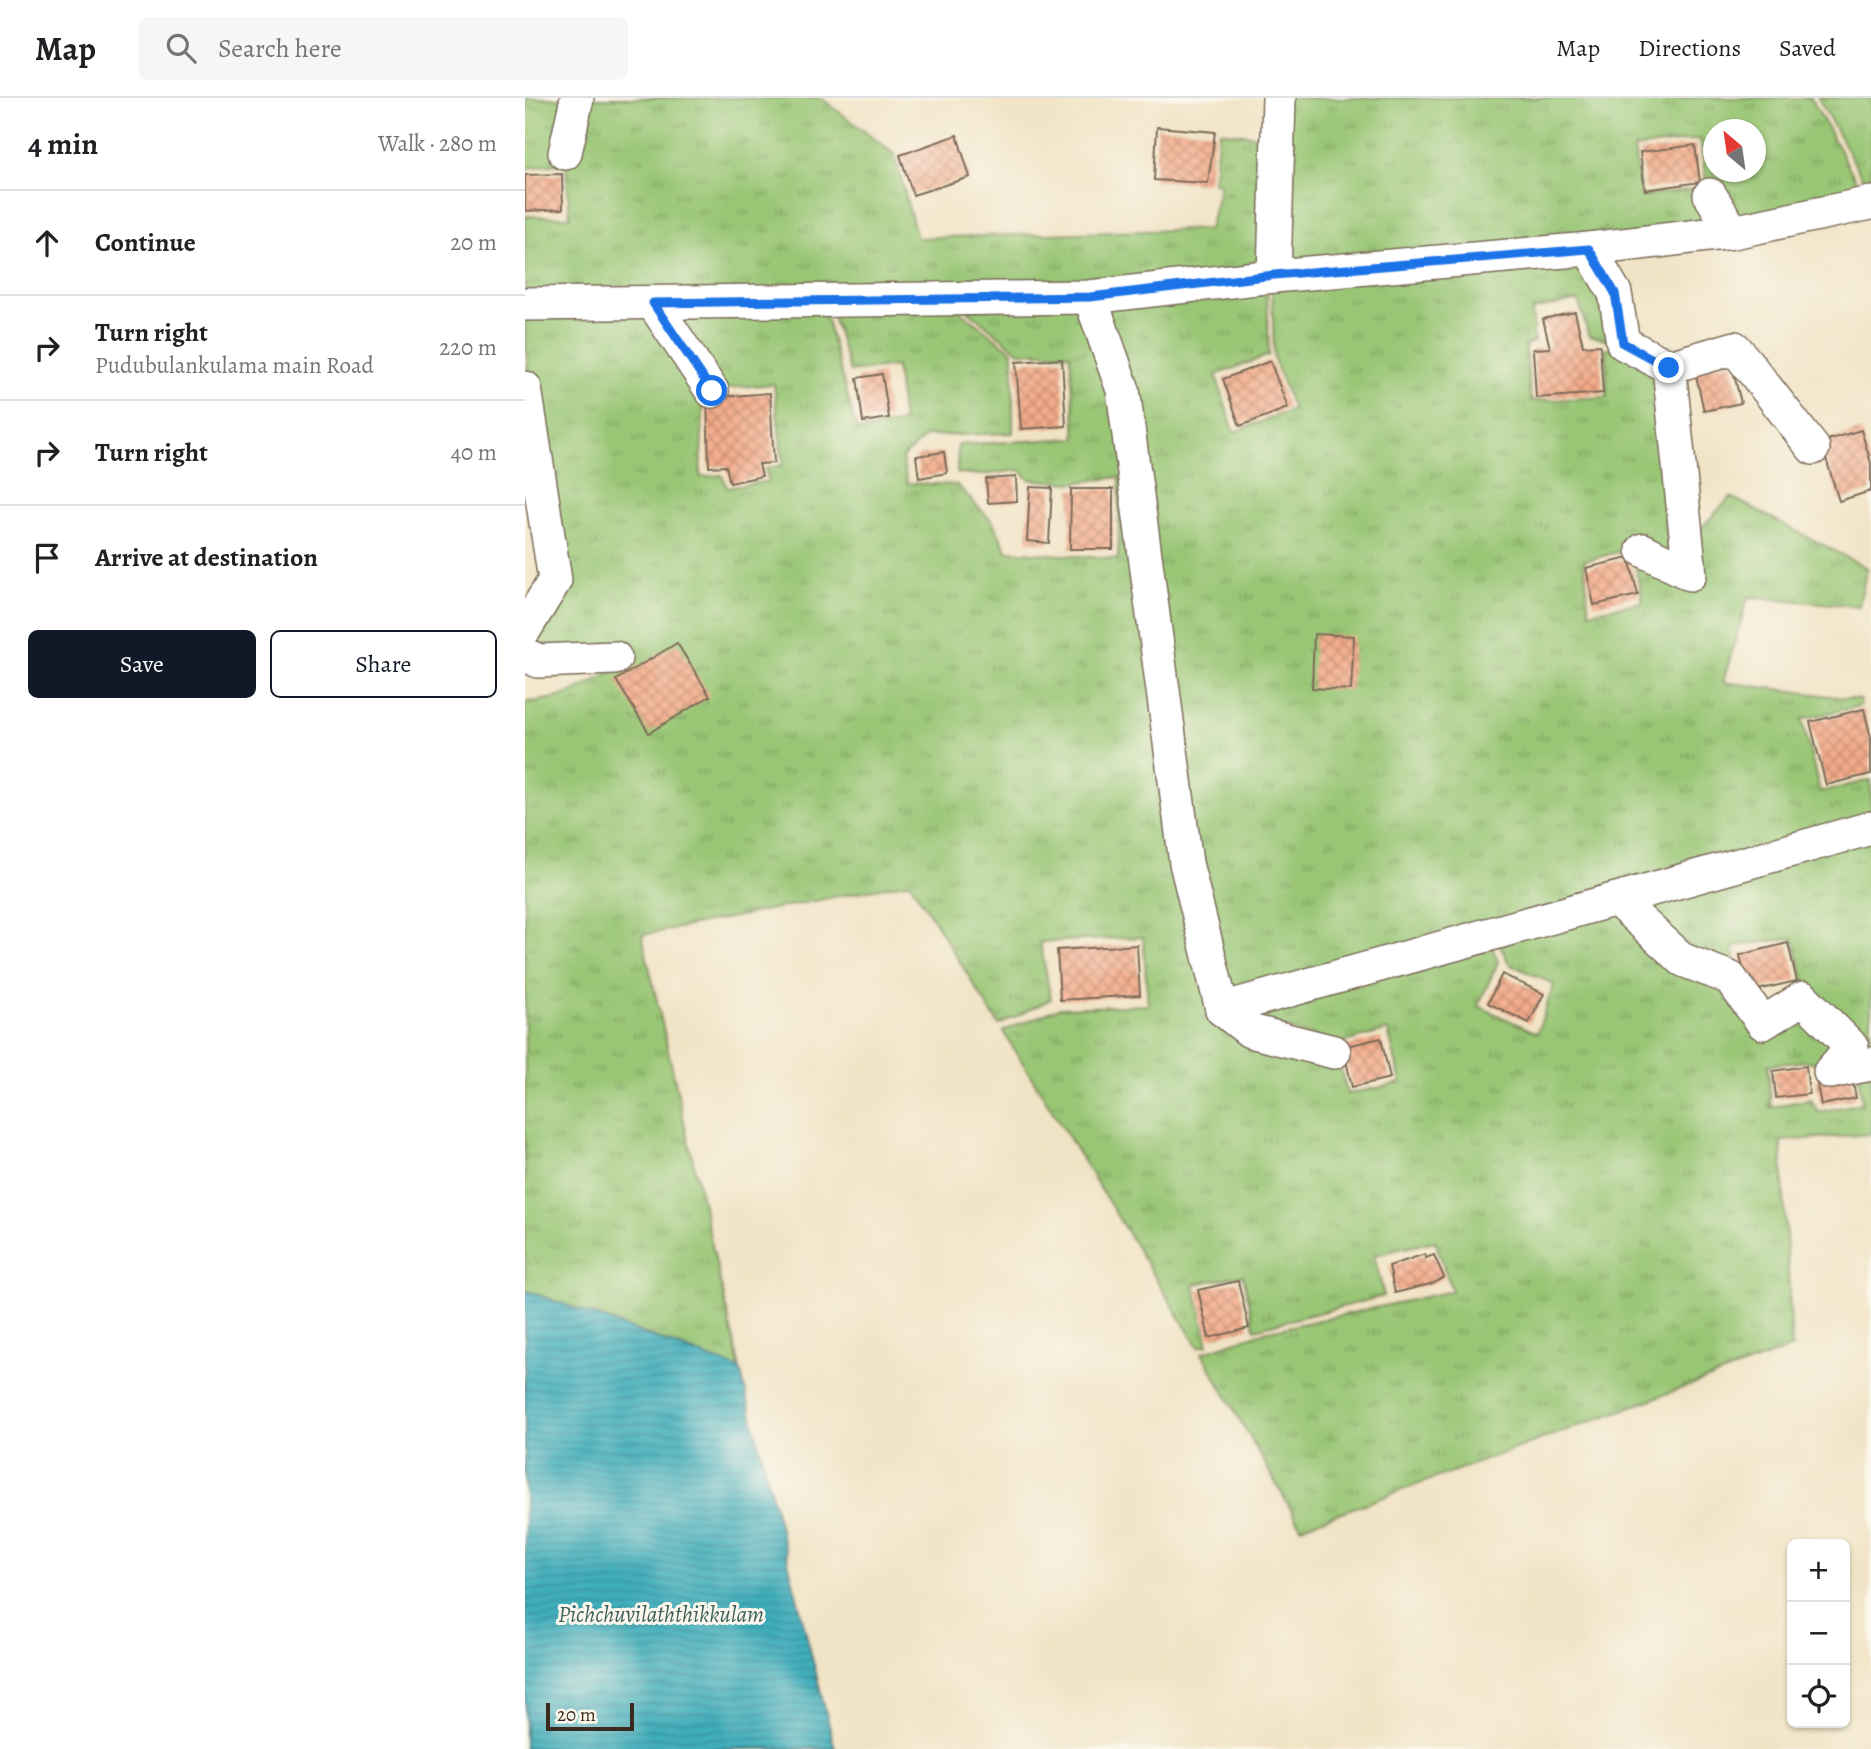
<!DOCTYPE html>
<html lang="en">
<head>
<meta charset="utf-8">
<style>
	body { margin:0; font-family:Alegreya,serif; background:#f6f6f6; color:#202124 }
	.controls { position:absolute; right:21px; bottom:21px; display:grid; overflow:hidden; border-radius:10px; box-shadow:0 2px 5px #0004 }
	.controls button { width:63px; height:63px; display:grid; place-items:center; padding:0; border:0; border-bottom:2px solid #e0e0e0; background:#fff; color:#202124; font:35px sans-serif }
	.compass { position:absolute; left:1178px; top:21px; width:63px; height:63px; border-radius:50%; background:#fff; box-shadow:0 2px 5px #0004; rotate:331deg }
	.scale { position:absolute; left:21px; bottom:18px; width:88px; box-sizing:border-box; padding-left:7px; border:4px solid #3b2a1e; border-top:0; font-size:19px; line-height:24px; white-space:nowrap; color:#3b2a1e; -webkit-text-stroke:5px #fbf7ec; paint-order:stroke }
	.stop { position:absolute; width:21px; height:21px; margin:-16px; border:5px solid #1a73e8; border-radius:50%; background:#fff }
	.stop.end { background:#1a73e8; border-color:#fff; box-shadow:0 2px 7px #0008 }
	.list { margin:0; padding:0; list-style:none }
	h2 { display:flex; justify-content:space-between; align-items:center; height:91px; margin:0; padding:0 28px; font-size:30px }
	h2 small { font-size:23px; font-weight:400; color:#757577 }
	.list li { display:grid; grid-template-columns:46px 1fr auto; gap:21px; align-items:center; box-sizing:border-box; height:105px; padding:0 28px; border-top:2px solid #e0e0e0 }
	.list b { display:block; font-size:26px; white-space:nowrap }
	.list p { margin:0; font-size:23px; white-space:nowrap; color:#757577 }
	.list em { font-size:23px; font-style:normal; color:#757577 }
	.actions { display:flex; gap:14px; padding:21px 28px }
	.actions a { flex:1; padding:16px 0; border:2px solid #111827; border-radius:10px; text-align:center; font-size:24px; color:#111827 }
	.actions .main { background:#111827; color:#fff }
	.icon { flex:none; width:38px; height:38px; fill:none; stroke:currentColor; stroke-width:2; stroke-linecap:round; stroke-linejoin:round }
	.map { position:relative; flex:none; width:1346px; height:1651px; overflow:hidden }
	header { display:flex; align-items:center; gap:42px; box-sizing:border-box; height:98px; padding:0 35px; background:#fff; border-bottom:2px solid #e0e0e0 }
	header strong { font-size:33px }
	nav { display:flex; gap:38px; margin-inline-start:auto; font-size:24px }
	.search { width:490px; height:63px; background:#f6f6f6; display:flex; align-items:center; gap:18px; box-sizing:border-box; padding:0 24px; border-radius:10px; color:#757577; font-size:26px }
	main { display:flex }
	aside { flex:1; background:#fff }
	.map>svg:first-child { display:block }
	.grass { fill:url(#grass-tufts); stroke:#6a784a; stroke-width:2; fill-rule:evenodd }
	.water { fill:url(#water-rules); stroke:#3d6c6d; stroke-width:2 }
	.building { fill:url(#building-cross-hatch) }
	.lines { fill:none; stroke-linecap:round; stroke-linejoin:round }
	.minor-casing { stroke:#7b6b58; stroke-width:36 }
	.minor { stroke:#fff; stroke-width:33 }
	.route { stroke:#1a73e8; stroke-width:9 }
	.labels { text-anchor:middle; stroke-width:6; stroke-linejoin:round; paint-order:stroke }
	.water-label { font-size:23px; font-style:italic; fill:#3d5f5d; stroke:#fbf7ec }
</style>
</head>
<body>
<header>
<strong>Map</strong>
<div class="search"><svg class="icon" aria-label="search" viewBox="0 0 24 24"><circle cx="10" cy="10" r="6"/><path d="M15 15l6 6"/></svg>Search here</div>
<nav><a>Map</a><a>Directions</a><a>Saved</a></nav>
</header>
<main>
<aside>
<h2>4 min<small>Walk · 280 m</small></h2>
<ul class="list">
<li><svg class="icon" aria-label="ahead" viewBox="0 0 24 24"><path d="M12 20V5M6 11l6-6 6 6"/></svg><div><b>Continue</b></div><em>20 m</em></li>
<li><svg class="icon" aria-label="right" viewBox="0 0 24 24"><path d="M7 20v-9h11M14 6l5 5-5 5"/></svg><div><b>Turn right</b><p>Pudubulankulama main Road</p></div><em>220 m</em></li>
<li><svg class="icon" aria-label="right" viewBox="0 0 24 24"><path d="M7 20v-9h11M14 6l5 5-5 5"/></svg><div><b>Turn right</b></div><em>40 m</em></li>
<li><svg class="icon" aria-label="arrive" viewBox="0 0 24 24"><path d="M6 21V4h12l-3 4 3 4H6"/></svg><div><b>Arrive at destination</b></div></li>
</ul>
<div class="actions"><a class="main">Save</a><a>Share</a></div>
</aside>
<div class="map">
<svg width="1346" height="1651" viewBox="0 0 1346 1651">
	<defs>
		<pattern id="grass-tufts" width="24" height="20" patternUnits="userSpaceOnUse" patternTransform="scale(1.75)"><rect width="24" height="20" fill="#99c675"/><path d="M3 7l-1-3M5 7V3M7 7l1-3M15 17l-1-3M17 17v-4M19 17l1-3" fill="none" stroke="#7ea15f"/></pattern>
		<pattern id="water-rules" width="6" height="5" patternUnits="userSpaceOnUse" patternTransform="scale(1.75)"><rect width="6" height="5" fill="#3faebc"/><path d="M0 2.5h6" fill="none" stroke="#368e98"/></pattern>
		<pattern id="building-cross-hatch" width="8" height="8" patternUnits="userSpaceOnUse" patternTransform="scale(1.75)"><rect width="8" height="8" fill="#f3ab8a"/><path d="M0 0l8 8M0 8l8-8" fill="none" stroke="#c68b70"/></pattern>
	</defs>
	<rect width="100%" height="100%" fill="#fbf7ec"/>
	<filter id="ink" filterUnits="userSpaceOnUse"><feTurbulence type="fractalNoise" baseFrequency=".0143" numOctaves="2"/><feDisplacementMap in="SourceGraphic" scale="14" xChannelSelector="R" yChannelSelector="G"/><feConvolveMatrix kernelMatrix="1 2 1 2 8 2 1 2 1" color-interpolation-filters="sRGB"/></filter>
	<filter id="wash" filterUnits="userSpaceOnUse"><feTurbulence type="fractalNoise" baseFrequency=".00686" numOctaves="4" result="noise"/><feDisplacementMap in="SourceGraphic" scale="28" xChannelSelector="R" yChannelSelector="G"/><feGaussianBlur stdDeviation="1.57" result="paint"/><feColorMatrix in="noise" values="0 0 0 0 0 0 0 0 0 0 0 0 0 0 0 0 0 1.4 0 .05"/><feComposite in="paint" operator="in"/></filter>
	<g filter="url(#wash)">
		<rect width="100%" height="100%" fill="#f1e3c5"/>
		<!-- grass -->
		<g class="grass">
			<polygon points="0,0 52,0 33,66 0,70"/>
			<polygon points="62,0 296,0 369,56 392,140 684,131 695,86 688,85 694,33 748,40 745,173 613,191 0,197 0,118 45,119 41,67"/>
			<path d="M 757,0 L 1286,0 L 1344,106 L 1209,130 L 1181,84 L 1175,41 L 1109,50 L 1116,98 L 1176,90 L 1200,132 L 751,173 ZM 1188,32 L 1230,32 L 1230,74 L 1188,74 Z"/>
			<polygon points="1293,0 1346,0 1346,95"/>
			<polygon points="1058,156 1090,243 1064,238 1053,202 1007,212 1009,244 1000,247 1006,303 1082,299 1081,250 1095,250 1138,273 1155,464 1116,448 1059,463 1064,514 1118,504 1109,463 1169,483 1167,439 1206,399 1342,470 1334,508 1223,499 1198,584 1336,602 1335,608 1277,621 1295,694 1346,682 1346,723 700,907 567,201 742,183 744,257 691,277 709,334 768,312 749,261 747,184"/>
			<path d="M 561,206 L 594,293 L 691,912 L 812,958 L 822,996 L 876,985 L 863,932 L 811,947 L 707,912 L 964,841 L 973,864 L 953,908 L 1012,935 L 1029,886 L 984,866 L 971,839 L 1090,808 L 1200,887 L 1233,932 L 1278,907 L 1321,949 L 1298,967 L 1282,963 L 1243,967 L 1246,1009 L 1286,1001 L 1293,1014 L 1337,1005 L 1333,975 L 1346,972 L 1346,1036 L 1256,1043 L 1267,1250 L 776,1429 L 677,1255 L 735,1235 L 927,1193 L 910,1143 L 849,1157 L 859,1198 L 730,1231 L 718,1177 L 669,1186 L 683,1247 L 673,1249 L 478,933 L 534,910 L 623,907 L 618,839 L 515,844 L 526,901 L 474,927 L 385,784 L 117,837 L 215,1271 L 0,1192 L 0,604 C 41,602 61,589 95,568 L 0,548 L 36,483 C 19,392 0,303 0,210 L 126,210 L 179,296 L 175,379 L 197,377 L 202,390 L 244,383 L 240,371 L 258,367 L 249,286 L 192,291 L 137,211 L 298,209 L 332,333 L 378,324 L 371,268 L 325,274 L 305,209 L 433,211 L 488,254 L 488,335 L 401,338 L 377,360 L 382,385 L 432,387 L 468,424 L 482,453 L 593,461 L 595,379 L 546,385 L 504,381 L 495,372 L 456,377 L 432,375 L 433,347 L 551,340 L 545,256 L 494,254 L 441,211 Z"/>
			<polygon points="1346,734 1346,962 1282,892 1268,840 1208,848 1214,880 1100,805"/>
		</g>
		<!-- water -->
		<polygon class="water" points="0,1192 215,1271 310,1651 0,1651"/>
		<g id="blocks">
			<!-- building -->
			<g class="building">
				<polygon points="632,29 690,34 683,85 629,82"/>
				<polygon points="432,37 445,79 388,97 375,57"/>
				<polygon points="1170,47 1175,84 1120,92 1115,54"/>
				<polygon points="37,76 38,111 0,113 0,77"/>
				<polygon points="1050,214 1058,248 1075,247 1078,295 1011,300 1008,251 1025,250 1018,221"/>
				<polygon points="537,261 541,328 496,331 491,264"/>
				<polygon points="745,263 763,310 715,328 698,281"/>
				<polygon points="1206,264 1216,305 1179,313 1170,273"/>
				<polygon points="357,276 364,320 338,324 332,280"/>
				<polygon points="245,295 249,365 234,366 237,378 205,385 201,368 184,369 182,300"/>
				<polygon points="1336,332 1346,365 1346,393 1314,403 1296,344"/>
				<polygon points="419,354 422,375 394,380 391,358"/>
				<polygon points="491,379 492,403 463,405 461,381"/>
				<polygon points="505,389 527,390 524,445 502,443"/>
				<polygon points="546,391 588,391 588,451 545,451"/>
				<polygon points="1104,460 1113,497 1069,507 1061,470"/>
				<polygon points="789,536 829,538 826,592 787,590"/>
				<polygon points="152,545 185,598 124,635 91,582"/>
				<polygon points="1339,611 1346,640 1346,676 1301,687 1285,624"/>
				<polygon points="1263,845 1272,883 1223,894 1215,857"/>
				<polygon points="612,847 615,897 535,902 532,852"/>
				<polygon points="977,876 1019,896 1004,925 963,905"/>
				<polygon points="856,940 865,980 827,989 818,949"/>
				<polygon points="1281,968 1284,996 1251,1000 1248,973"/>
				<polygon points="1326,975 1331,1000 1296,1007 1291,982"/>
				<polygon points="900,1156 901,1160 909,1157 919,1179 909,1185 870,1195 864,1168"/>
				<polygon points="713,1183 724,1230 684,1240 673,1192"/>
			</g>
		</g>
	</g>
	<g filter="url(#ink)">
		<use href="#blocks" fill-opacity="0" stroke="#7b6b58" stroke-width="2"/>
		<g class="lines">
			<!-- minor casing -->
			<g class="minor-casing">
				<g id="minor">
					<polyline points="40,55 52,0"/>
					<polyline points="1185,97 1208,134"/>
					<polyline points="1064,151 1090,195 1098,245 1144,269 1165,476 1118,452"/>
					<polyline points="749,178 754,0"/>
					<polyline points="565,199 598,292 661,765 697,911 1346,730"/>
					<polyline points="128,205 187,293"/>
					<polyline points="0,206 565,199 749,178 1064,151 1208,134 1346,105"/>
					<polyline points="1144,269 1210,250 1288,350"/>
					<polyline points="0,290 30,482 0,531"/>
					<polyline points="0,556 13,563 90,560"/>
					<polyline points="1092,802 1158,862 1205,880 1238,925 1278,900 1327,949 1305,974 1346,966"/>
					<polyline points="697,911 725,933 809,954"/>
				</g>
			</g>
			<!-- minor -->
			<use href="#minor" class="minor"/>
		</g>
	</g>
	<g class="lines" filter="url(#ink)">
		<!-- route -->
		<polyline class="route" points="187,293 128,205 565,199 749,177 1064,151 1090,195 1098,245 1144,270"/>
	</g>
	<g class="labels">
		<!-- water labels -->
		<g class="water-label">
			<text x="136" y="1524">Pichchuvilaththikkulam</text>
		</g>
	</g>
</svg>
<div class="controls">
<button>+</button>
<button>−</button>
<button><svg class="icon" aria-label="locate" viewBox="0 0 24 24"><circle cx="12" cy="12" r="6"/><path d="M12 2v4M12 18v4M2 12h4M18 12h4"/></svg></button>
</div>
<svg class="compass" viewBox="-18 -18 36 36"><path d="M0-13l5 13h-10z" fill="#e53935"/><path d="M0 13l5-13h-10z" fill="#757577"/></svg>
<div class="scale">20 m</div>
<div class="stop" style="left:187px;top:293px"></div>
<div class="stop end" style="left:1144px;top:270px"></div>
</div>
</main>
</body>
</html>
